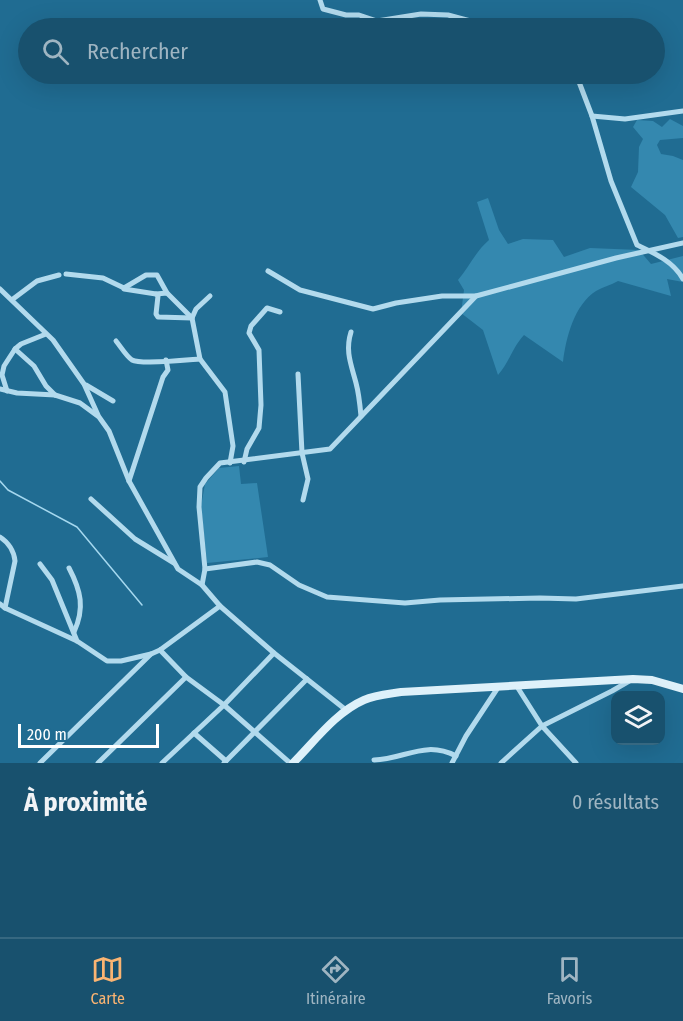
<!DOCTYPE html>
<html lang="fr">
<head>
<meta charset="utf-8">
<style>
	body { margin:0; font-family:"Fira Sans Condensed",sans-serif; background:#215773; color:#f1f3f6 }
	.controls { position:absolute; right:18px; bottom:18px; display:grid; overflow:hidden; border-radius:12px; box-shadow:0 6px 24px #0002 }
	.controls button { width:54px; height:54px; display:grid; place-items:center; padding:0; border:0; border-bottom:2px solid #366881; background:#18516e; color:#f1f3f6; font:30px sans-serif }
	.scale { position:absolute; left:18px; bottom:15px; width:141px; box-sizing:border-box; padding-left:6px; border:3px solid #fff; border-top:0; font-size:16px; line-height:21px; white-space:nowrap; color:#fff; -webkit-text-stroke:4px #206c92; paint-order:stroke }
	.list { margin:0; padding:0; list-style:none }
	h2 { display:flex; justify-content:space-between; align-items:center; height:78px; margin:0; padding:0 24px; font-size:26px }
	h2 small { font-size:20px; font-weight:400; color:#9fb5c2 }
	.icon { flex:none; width:33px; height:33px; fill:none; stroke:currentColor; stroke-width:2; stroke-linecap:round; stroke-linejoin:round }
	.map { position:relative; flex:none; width:683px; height:763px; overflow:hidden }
	.search { position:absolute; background:#18516e; box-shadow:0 6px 24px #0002; left:18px; right:18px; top:18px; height:66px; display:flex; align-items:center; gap:15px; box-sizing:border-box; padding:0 21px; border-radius:33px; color:#9fb5c2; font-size:22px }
	.sheet { height:174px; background:#18516e }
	nav { display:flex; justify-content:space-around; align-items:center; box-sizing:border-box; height:84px; border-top:2px solid #366881; background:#18516e; font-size:16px; color:#9fb5c2 }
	nav a { display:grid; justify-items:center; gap:3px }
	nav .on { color:#fab472 }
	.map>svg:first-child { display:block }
	.green { fill:#3488af }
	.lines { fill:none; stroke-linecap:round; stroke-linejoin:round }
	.stream { stroke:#a5d8ef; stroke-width:1.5 }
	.minor { stroke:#b2daed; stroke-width:5 }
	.secondary { stroke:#def1fa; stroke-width:8 }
</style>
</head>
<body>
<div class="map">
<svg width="683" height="763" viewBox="0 0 683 763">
	<rect width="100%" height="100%" fill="#206c92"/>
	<!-- green -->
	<g class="green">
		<polygon points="670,119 683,126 683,138 660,140 657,145 661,154 673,156 683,160 683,237 678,238 665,215 631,187 638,172 639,147 643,139 633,127 637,120 653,121 662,127"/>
		<path d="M 488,198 L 499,230 L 508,244 L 523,239 L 553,240 L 564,257 L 590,248 L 639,250 L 651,264 L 683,256 L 683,282 L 667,279 L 671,296 L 618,281 C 611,285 603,287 596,291 C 574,305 566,338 563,362 L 524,335 C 512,348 509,363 498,375 L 483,330 L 461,313 L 464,290 L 458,280 C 469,267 476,251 489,240 L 477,202 Z"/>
		<polygon points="239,466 241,484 257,483 268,557 207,563 201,506 205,484 219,468"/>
	</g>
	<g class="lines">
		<!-- stream -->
		<polyline class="stream" points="0,481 8,490 77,527 142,605"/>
		<!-- minor -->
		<g class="minor">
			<polyline points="320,0 323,9 346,15 359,15 377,21 421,14 448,15 489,26 509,28"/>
			<path d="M 576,74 L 592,116 L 611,181 L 637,245 C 654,253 673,261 683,279"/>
			<polyline points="592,116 625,119 683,111"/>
			<polyline points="268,271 300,290 373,309 396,303 442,296 476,296"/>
			<polyline points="66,274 103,278 124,288 146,275 157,275 167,293"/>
			<polyline points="0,289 53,340 84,384 98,415"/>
			<polyline points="124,289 156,294 158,296 156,314 158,317 192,318"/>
			<polyline points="156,294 167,293 192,318"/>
			<polyline points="210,296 196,309 192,318 200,359 225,392 233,446 230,463"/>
			<polyline points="13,299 37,281 59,275"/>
			<path d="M 351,332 C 345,351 351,364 356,383 C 359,394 360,405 361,416"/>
			<path d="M 116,341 C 121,347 126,356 132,360 C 141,365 187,360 200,359"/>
			<polyline points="15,349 34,366 46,386 55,395"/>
			<polyline points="298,374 302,453 308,479 303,500"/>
			<polyline points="86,385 113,401"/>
			<polyline points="0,389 17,393 55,395 80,403 99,417 109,431 129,481 178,569 202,585 220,606 274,653 346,710"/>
			<polyline points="7,391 2,375 4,366 15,349 21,344 46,334"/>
			<polyline points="244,462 247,449 259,428 261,405 259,350 249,333 251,326 267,308 280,312"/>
			<polyline points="129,481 163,377 168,370 166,360"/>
			<polyline points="91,499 135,539 174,563"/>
			<path d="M 0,537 C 8,542 14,551 15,561 L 5,608"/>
			<polyline points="40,564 52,580 77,641"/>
			<path d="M 69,568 C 81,591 85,608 74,632"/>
			<polyline points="205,569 257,562 270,565 299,585 327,597 405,603 440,600 540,598 576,599 683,586"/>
			<polyline points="202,585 205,569 199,507 200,487 206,478 220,463 330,449 476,296 616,258 683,243"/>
			<polyline points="0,604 5,608 77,641 107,661 121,661 151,654"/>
			<polyline points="160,650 186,677 224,705 290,763"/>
			<polyline points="516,685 542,726 576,763"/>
			<polyline points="194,733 226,761"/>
			<path d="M 374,760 C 405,759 425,740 456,756"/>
			<polyline points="40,763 151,654 160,650 220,606"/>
			<polyline points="98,763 186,677"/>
			<polyline points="162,763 224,705 274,653"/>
			<polyline points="224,763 307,679"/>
			<polyline points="452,763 466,736 499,686"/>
			<polyline points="501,763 542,726 612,691 631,680"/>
		</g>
		<!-- secondary -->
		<path class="secondary" d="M 293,763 C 314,742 336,712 364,700 C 375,695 389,694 401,692 L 633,679 L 652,680 L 683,689"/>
	</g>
</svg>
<div class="controls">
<button><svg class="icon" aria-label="layers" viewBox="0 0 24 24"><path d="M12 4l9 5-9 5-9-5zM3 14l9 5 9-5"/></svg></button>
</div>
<div class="scale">200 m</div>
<div class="search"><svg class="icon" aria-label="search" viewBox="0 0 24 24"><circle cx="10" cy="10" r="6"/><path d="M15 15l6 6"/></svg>Rechercher</div>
</div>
<section class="sheet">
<h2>À proximité<small>0 résultats</small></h2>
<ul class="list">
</ul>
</section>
<nav>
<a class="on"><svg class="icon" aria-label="map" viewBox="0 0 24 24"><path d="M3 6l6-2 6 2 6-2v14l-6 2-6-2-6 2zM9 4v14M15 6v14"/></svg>Carte</a>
<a><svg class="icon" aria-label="directions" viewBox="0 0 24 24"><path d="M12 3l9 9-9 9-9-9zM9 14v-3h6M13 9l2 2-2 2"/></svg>Itinéraire</a>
<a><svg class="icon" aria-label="saved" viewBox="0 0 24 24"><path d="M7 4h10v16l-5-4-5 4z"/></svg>Favoris</a>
</nav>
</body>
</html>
